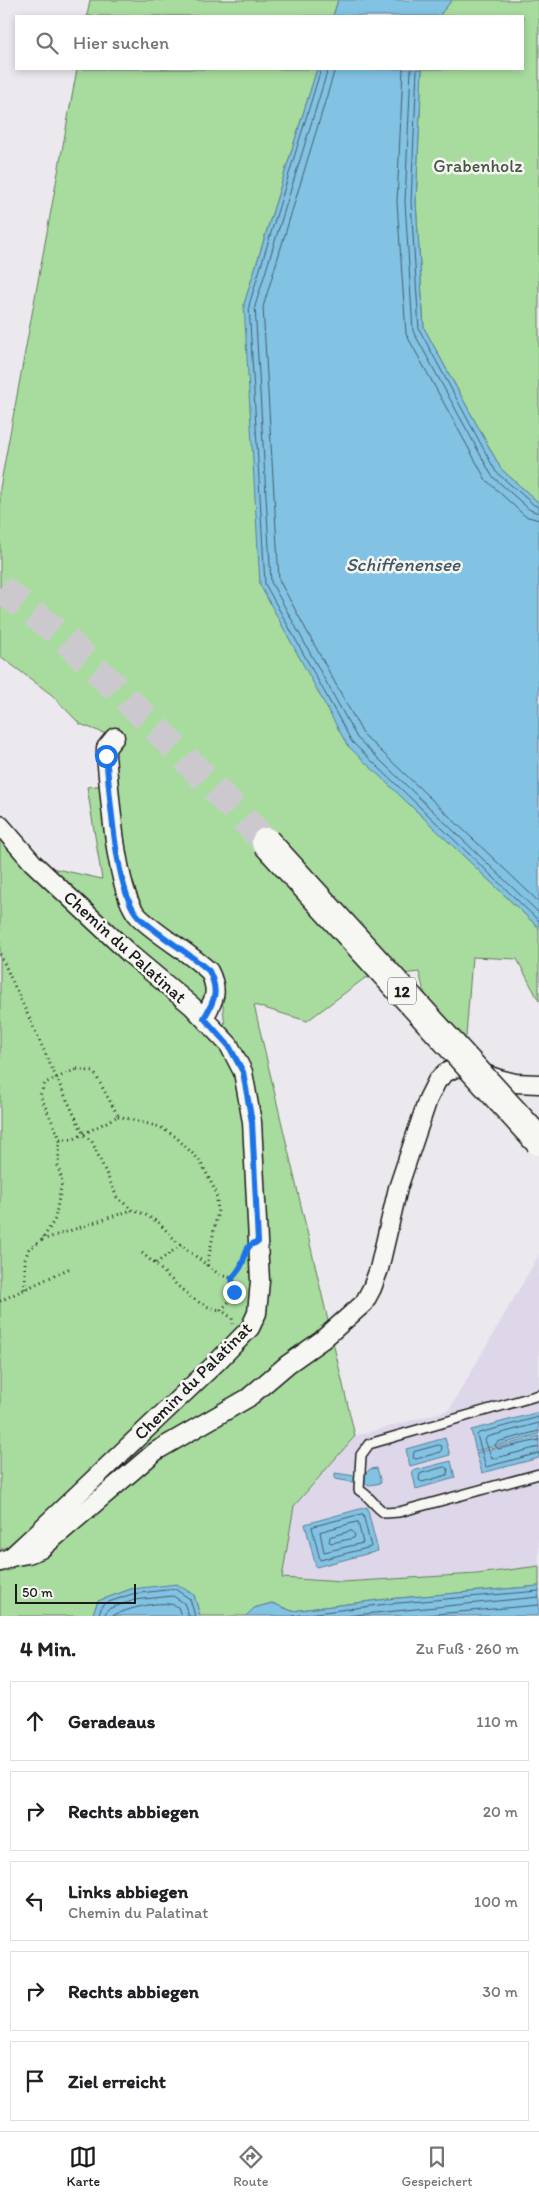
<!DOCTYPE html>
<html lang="de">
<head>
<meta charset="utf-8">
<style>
	body { margin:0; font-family:Itim,sans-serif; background:#f2f2f2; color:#202124 }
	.scale { position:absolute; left:15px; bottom:12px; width:121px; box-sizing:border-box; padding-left:5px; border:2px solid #1c1c1c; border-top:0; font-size:14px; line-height:18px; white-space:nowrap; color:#1c1c1c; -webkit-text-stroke:4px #f6f6f2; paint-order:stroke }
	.stop { position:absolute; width:15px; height:15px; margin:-11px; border:4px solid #1a73e8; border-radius:50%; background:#fff }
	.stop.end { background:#1a73e8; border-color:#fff; box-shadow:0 1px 5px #0008 }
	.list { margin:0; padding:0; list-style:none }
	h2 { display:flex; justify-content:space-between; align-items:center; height:65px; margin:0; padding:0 20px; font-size:21px }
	h2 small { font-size:16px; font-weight:400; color:#757577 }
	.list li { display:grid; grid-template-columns:32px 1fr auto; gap:15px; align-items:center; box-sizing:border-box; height:80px; margin:0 10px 10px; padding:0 10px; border:1px solid #e0e0e0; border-radius:0px }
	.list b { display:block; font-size:19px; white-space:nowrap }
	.list p { margin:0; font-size:16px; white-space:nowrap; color:#757577 }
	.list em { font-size:16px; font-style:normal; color:#757577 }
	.icon { flex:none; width:28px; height:28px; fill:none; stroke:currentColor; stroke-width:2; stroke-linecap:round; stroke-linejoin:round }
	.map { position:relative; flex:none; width:539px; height:1616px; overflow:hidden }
	.search { position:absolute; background:#fff; box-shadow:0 2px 8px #0003; left:15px; right:15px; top:15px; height:55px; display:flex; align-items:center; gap:12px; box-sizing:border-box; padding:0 18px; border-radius:0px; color:#757577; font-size:19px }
	.sheet { height:515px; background:#fff }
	nav { display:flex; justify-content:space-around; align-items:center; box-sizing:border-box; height:70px; border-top:1px solid #e0e0e0; background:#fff; font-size:14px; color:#757577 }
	nav a { display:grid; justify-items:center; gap:2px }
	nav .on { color:#1c1c1c }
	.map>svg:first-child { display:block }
	.built { fill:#ded7e9 }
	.green { fill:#a8dc9e; stroke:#627c5d }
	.water { fill:#82c2e3; stroke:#598093 }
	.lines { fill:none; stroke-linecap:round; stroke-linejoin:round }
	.shore { stroke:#455e6c; stroke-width:1 }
	.primary-tunnel { stroke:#ccc9ce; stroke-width:28; stroke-dasharray:28 14; stroke-linecap:butt }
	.service-casing { stroke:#1c1c1c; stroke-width:12 }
	.minor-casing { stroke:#1c1c1c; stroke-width:21 }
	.path { stroke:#1c1c1c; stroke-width:3; stroke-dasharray:1 4; stroke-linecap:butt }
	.service { stroke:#f6f6f2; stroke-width:9 }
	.minor { stroke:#f6f6f2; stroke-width:18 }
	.primary-bridge-casing { stroke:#1c1c1c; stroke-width:31; stroke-linecap:butt }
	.primary-bridge { stroke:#f6f6f2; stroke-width:28 }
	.route { stroke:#1a73e8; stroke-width:6 }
	.labels { text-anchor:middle; stroke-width:5; stroke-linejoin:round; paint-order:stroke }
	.shield { fill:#f6f6f2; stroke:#5d5d5c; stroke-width:1 }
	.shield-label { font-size:16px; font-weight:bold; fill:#1c1c1c }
	.park-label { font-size:18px; fill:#465643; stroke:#f6f6f2 }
	.street-label { font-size:18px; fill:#1c1c1c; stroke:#f6f6f2 }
	.water-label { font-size:19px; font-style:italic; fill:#405662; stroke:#f6f6f2 }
</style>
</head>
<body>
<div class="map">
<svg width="539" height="1616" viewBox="0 0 539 1616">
	<rect width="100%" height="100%" fill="#ebe8ee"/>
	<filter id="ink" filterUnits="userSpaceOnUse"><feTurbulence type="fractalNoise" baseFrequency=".02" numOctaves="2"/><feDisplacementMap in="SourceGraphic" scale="10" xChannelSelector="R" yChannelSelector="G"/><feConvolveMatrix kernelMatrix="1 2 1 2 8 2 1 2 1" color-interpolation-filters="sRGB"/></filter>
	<g filter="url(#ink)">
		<!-- built -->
		<polygon class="built" points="539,1255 539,1566 477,1574 342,1582 282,1578 294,1506 355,1436 449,1410"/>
		<!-- green -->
		<g class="green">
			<polygon points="90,0 338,0 333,16 87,16"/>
			<polygon points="452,0 539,0 539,503 501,469 424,328 416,202 422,69 523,69 523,16 439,16"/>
			<polygon points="77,69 317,69 244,304 348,745 539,928 539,1001 517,959 472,957 466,1037 440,1053 419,972 365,978 307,1021 254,1005 355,1436 294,1506 282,1578 342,1582 477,1574 539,1566 539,1586 387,1599 292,1611 272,1603 254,1608 246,1616 200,1616 194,1595 131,1589 98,1601 92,1616 0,1616 0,1573 13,1569 6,1547 0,1550 0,833 225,1029 221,984 146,914 133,894 127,873 117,802 114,737 80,724 52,695 0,656 0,488"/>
			<polygon points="105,785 121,895 203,975 208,992 204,1001 196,1002 130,947 47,867 102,879 87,787"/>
		</g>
		<!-- water -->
		<g class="water">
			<polygon points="338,0 452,0 439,16 333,16"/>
			<polygon points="317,69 422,69 416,202 424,328 501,469 539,503 539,928 347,745 260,585 244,304"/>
			<polygon points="539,1412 539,1434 476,1451 471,1430"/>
			<polygon points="539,1436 539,1458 482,1473 476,1453"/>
			<polygon points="445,1438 450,1455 410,1466 406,1449"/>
			<polygon points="451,1461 455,1478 416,1489 412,1471"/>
			<polygon points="377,1468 381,1483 370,1485 335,1479 335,1473 362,1477 370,1469"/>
			<polygon points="367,1507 378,1551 316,1567 305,1524"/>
			<polygon points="177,1584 194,1595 200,1616 92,1616 98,1601 131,1589"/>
			<polygon points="539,1586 539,1616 246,1616 254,1608 272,1603 292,1611 387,1599"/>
		</g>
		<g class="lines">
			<!-- shore -->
			<g class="shore">
				<polyline points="321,69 249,305 265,584 352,742 539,921"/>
				<polyline points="328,69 255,306 271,582 357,738 539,913"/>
				<polyline points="335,69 263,307 279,580 363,734 539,902"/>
				<polyline points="403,69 397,202 406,334 486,480 525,516 539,520"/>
				<polyline points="411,69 405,202 413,331 492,476 530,510 539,513"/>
				<polyline points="417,69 411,202 419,329 496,472 534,505 539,507"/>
				<polyline points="539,1417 479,1433 477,1435 486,1467 539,1453"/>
				<polyline points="539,1423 487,1437 485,1440 492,1459 539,1447"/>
				<polyline points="539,1431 497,1442 495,1445 498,1449 539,1440"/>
				<polygon points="439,1445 442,1446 441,1452 416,1459 413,1458 414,1452"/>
				<polygon points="445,1467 448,1469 447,1475 422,1482 419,1480 420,1474"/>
				<polygon points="363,1514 371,1547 320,1560 312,1527"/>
				<polygon points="358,1522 363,1543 324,1552 320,1532"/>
				<polygon points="352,1531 355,1535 354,1538 332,1543 329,1542 330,1537"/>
				<polyline points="98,1616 103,1604 132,1594 175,1589 190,1599 195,1616"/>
				<polyline points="104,1616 108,1609 134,1600 173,1596 184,1603 189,1616"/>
				<path d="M 112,1616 C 126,1609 165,1598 178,1607 L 181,1616"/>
				<polyline points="293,1616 387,1604 539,1591"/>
				<polyline points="344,1616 539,1597"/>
				<polyline points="413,1616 539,1605"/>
			</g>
			<!-- primary-tunnel -->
			<polyline class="primary-tunnel" points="0,588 61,635 148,720 266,842"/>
			<!-- service casing -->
			<g class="service-casing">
				<path id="service" d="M 539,1395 L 369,1444 L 361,1455 L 359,1490 C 370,1496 374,1506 385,1513 L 399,1512 L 539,1474"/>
			</g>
			<!-- minor casing -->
			<g class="minor-casing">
				<g id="minor">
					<path d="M 115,737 L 106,748 L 106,756 C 110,791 115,894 139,917 C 160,937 187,951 209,971 C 219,991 215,999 204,1018"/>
					<polyline points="0,825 33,863 131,955 192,1006 229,1045 243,1072 252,1122 260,1281 257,1313 250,1328 217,1362 38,1532 11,1557 0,1562"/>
					<polyline points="11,1557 28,1554 41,1549 156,1451 248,1398 288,1364 322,1340 364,1303 372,1288 379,1269 398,1188 428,1099 437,1081 445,1073 455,1068 464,1067 499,1079 515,1083 539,1084"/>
				</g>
			</g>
			<!-- path -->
			<g class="path">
				<polyline points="0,954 56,1077 84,1135 92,1142 117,1197 132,1210 144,1214 159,1223 177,1242 220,1275 232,1278 242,1263"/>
				<polygon points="77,1069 94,1072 118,1116 74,1139 60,1139 40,1095 45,1083"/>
				<polyline points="118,1116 160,1127 176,1137 200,1161 216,1192 218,1210 207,1266"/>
				<polyline points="42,1240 132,1210"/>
				<path d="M 181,1245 L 155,1264 C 174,1281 194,1307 221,1310"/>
				<polyline points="142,1253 155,1264"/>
				<path d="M 232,1278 C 234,1293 233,1299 221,1310 L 232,1318 L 233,1324"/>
				<polyline points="25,1289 25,1259 29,1249 42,1240 55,1219 62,1182 58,1166 60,1139"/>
				<polyline points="0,1301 70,1268"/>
			</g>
			<!-- service -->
			<use href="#service" class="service"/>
			<!-- minor -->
			<use href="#minor" class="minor"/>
			<!-- primary-bridge casing -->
			<g class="primary-bridge-casing">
				<polyline id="primary-bridge" points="266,842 539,1141"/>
			</g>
			<!-- primary-bridge -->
			<use href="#primary-bridge" class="primary-bridge"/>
		</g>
	</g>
	<g class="lines" filter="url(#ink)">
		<!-- route -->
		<path class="route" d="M 106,756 C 110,791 115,894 139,917 C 160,937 187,951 209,971 C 219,991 215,1000 204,1018 L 229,1046 L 243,1072 L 252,1122 L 258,1242 C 243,1245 247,1257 240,1268 C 238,1271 235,1275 232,1278 L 234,1292"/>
	</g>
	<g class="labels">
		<!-- shield labels -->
		<rect class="shield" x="388" y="977.5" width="28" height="27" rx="4"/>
		<g class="shield-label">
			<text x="402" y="997">12</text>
		</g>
		<!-- park labels -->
		<g class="park-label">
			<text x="478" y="172">Grabenholz</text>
		</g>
		<!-- street labels -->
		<g class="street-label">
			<text transform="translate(125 947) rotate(42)" y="6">Chemin du Palatinat</text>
			<text transform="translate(193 1381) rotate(-45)" y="6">Chemin du Palatinat</text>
		</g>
		<!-- water labels -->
		<g class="water-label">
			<text x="403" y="571">Schiffenensee</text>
		</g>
	</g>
</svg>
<div class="scale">50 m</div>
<div class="stop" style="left:106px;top:756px"></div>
<div class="stop end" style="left:234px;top:1292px"></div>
<div class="search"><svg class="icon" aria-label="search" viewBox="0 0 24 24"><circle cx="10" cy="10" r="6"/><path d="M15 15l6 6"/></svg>Hier suchen</div>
</div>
<section class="sheet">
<h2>4 Min.<small>Zu Fuß · 260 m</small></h2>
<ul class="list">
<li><svg class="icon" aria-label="ahead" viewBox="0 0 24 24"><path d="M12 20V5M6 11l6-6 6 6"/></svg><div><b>Geradeaus</b></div><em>110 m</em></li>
<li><svg class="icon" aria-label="right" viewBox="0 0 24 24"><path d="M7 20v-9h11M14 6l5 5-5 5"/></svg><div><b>Rechts abbiegen</b></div><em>20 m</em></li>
<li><svg class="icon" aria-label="left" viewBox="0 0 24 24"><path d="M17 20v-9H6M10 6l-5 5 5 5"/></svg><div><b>Links abbiegen</b><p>Chemin du Palatinat</p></div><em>100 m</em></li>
<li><svg class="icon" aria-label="right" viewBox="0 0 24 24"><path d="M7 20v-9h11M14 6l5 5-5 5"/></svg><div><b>Rechts abbiegen</b></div><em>30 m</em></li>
<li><svg class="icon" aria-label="arrive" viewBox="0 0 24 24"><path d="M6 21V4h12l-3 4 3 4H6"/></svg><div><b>Ziel erreicht</b></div></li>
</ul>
</section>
<nav>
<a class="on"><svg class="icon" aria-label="map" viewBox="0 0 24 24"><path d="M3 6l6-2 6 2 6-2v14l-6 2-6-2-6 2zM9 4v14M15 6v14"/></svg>Karte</a>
<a><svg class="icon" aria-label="directions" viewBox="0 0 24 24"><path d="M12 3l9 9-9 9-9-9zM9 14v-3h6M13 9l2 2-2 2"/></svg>Route</a>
<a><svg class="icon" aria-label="saved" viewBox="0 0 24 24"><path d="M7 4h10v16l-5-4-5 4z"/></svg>Gespeichert</a>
</nav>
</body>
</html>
